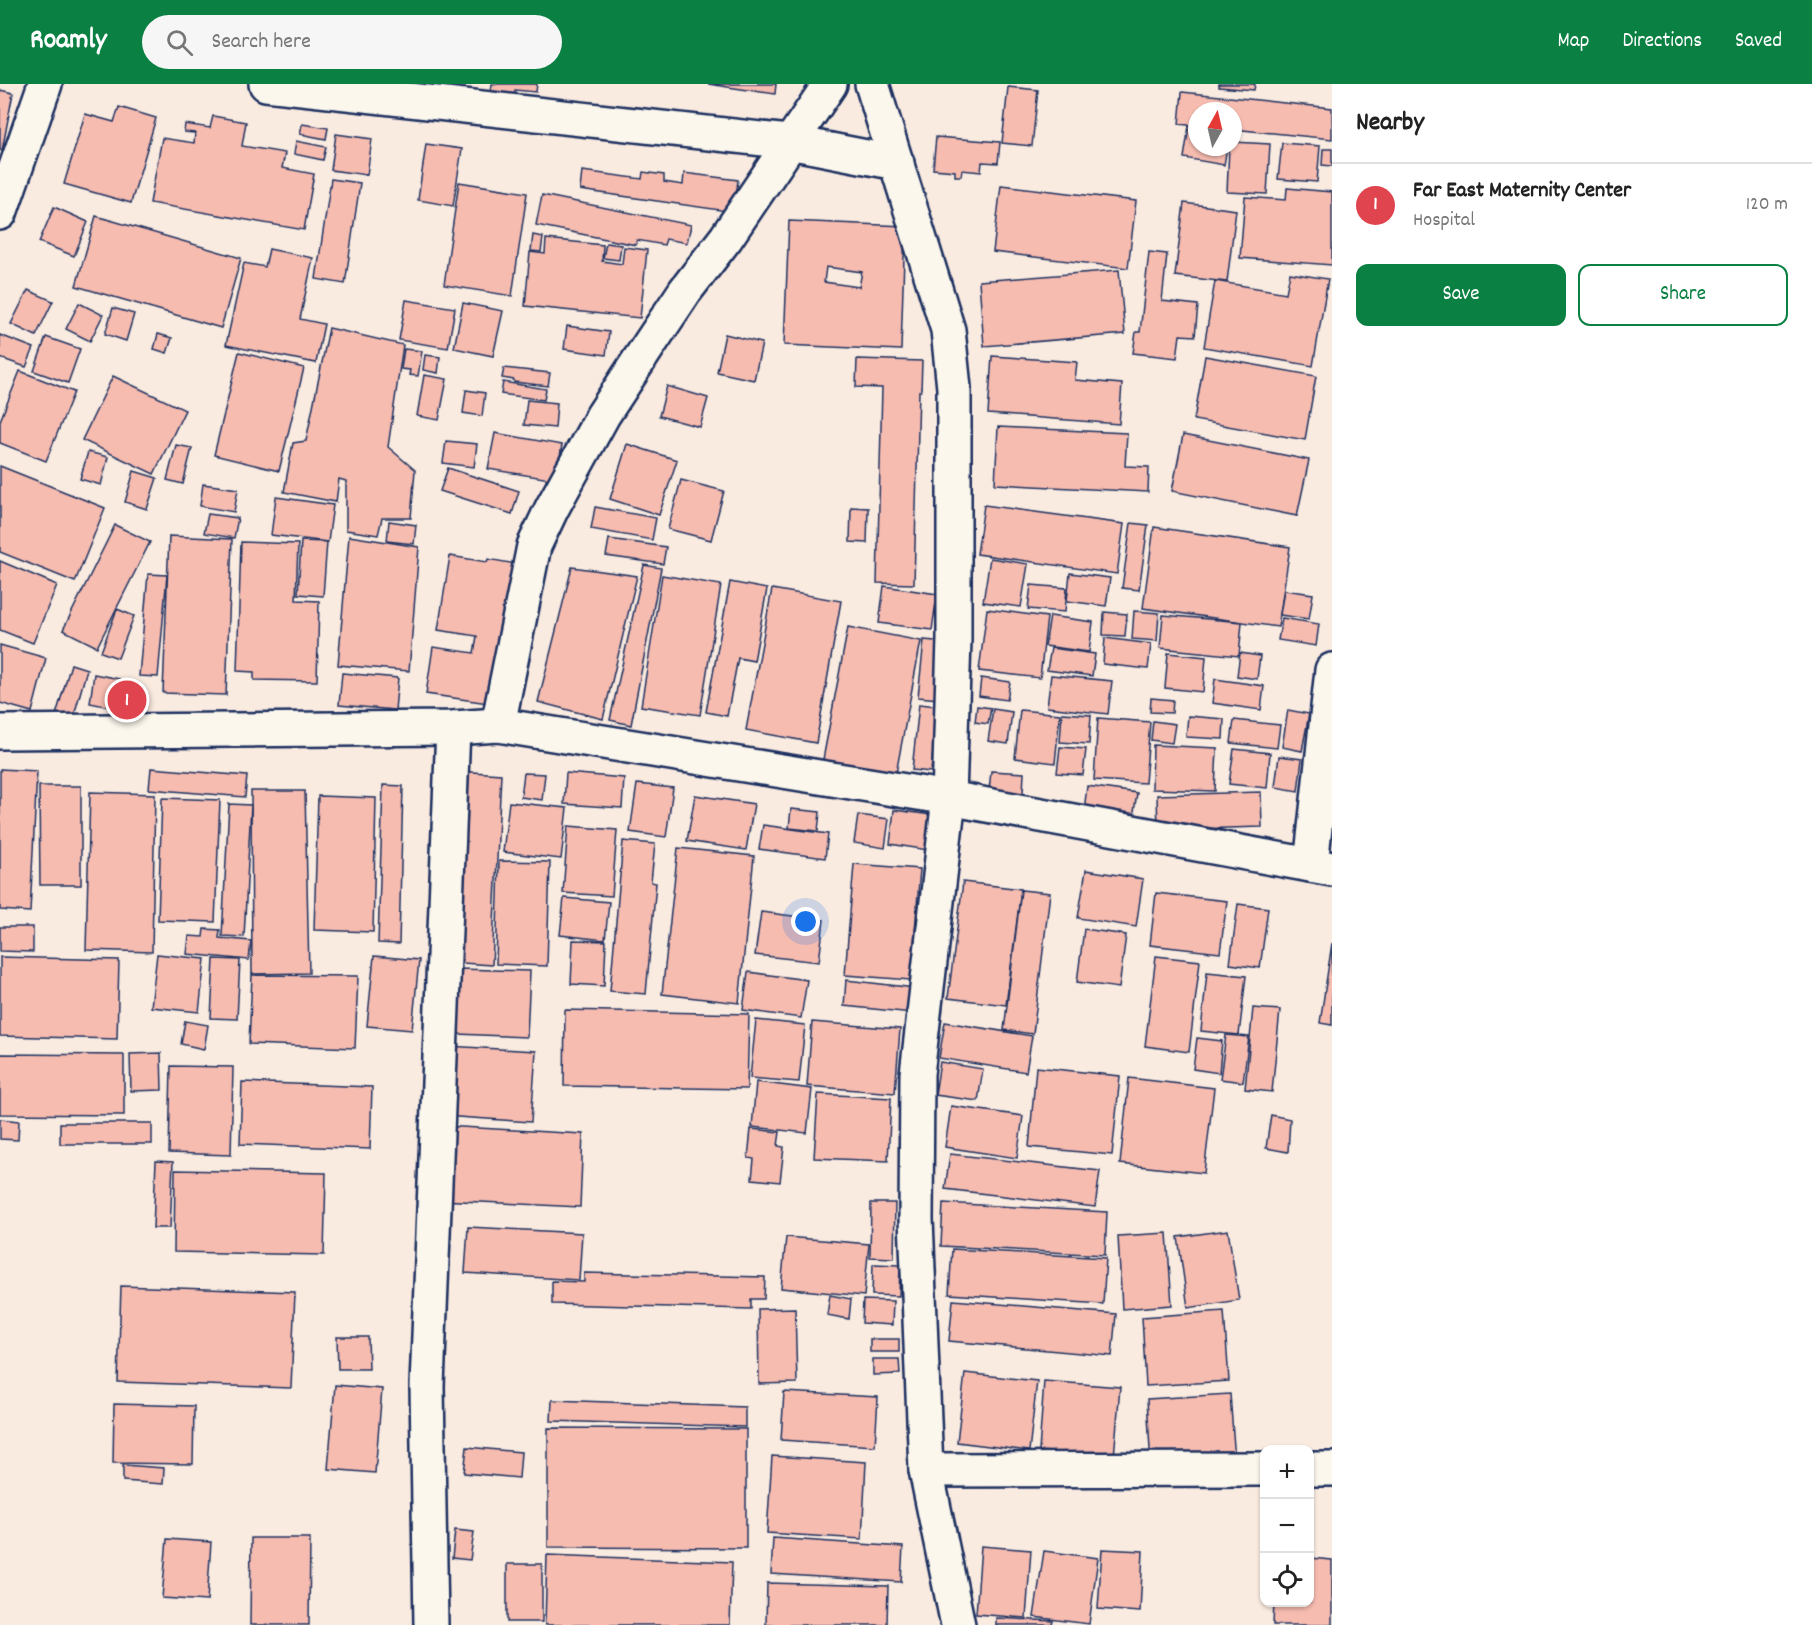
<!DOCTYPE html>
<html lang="en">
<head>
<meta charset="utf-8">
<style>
	body { margin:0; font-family:Dekko,sans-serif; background:#f6f6f6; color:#222 }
	.controls { position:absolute; right:18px; bottom:18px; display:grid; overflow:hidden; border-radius:12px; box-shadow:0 2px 4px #0004 }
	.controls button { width:54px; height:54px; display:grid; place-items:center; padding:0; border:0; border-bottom:2px solid #e0e0e0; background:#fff; color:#222; font:30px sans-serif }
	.compass { position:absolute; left:1188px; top:18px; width:54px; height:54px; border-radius:50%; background:#fff; box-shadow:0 2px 4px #0004; rotate:8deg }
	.you { position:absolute; left:806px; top:838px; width:21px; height:21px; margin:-15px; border:4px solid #fff; border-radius:50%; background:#1a73e8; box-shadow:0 0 0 9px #1a73e833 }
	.badge { display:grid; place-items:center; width:39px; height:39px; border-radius:50%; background:#0b8043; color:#fff; font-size:20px; font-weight:700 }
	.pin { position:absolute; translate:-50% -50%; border:3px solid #fff; box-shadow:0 2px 6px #0006 }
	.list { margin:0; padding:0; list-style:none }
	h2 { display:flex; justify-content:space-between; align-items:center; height:78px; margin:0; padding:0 24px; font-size:26px }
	h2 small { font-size:20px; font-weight:400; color:#767676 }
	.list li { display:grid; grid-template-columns:39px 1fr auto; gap:18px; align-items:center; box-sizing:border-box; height:84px; padding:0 24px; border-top:2px solid #e0e0e0 }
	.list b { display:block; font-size:22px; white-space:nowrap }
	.list p { margin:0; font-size:20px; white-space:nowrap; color:#767676 }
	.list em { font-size:20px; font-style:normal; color:#767676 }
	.actions { display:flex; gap:12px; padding:18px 24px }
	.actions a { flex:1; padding:14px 0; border:2px solid #0b8043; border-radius:12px; text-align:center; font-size:21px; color:#0b8043 }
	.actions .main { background:#0b8043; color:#fff }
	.icon { flex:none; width:33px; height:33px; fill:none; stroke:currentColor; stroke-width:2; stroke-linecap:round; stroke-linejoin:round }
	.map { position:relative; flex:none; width:1332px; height:1541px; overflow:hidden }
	header { display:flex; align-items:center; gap:36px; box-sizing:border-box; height:84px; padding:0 30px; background:#0b8043; color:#fff }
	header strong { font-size:28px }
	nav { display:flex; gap:33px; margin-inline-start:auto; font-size:21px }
	.search { width:420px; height:54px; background:#f6f6f6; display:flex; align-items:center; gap:15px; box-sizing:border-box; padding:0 21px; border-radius:33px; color:#767676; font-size:22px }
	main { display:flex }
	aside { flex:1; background:#fff }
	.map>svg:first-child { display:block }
	.building { fill:#f7bcb0; stroke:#1b2f5e; stroke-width:1.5; fill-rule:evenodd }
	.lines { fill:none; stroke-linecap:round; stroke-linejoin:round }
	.street-casing { stroke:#1b2f5e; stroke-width:38 }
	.street { stroke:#fbf7ec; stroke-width:33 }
</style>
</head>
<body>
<header>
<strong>Roamly</strong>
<div class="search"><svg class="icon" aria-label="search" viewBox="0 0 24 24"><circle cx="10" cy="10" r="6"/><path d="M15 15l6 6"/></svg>Search here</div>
<nav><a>Map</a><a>Directions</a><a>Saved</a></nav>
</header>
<main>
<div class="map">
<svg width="1332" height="1541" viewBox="0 0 1332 1541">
	<rect width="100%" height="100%" fill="#faebe0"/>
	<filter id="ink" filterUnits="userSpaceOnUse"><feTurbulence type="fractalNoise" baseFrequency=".0167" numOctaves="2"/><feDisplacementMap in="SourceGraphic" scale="12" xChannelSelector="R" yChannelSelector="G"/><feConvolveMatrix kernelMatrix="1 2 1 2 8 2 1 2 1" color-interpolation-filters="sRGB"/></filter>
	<g filter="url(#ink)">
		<!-- building -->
		<g class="building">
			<polygon points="492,0 537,0 536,8 515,6 515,10 491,7"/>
			<polygon points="708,0 776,0 775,10"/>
			<polygon points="1219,0 1255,0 1254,6 1219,3"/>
			<polygon points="1008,3 1038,6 1032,62 1002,59"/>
			<polygon points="0,6 13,9 2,67 0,66"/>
			<polygon points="1182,8 1332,24 1332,55 1233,45 1233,27 1197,27 1197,42 1179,40"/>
			<polygon points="119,23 156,34 131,119 64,100 85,30 114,38"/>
			<polygon points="213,32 246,38 242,62 285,69 282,84 314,90 304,146 150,119 162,54 194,59 195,49 184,48 185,40 210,44"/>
			<polygon points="302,40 328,44 326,55 300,50"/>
			<polygon points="1189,42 1197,43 1197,63 1227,63 1224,81 1184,74"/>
			<polygon points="336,50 372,55 367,91 331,86"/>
			<polygon points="936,53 1000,58 998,79 982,78 981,88 962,86 961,92 955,92 955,87 933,85"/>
			<polygon points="296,57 326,63 323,76 294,70"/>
			<polygon points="1233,58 1270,60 1267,110 1227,108 1229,63 1233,63"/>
			<polygon points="1282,59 1320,62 1317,98 1278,95"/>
			<polygon points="426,60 462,65 453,122 418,116"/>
			<polygon points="1323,65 1332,65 1332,82 1322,81"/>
			<polygon points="582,87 642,95 643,88 664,91 664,98 683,101 684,89 738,96 734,128 580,106"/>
			<polygon points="331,95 360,99 345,200 316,195"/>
			<polygon points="459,98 527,109 512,212 444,201"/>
			<polygon points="1001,101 1136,117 1128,184 993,168"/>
			<polygon points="1287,104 1332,108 1332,181 1240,174 1245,113 1286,116"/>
			<polygon points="542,111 691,141 687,159 666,155 664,161 637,156 636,161 536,141"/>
			<polygon points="1184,119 1236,126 1227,198 1175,192"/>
			<polygon points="54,123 88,138 74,172 39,158"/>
			<polygon points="96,132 241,174 221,244 76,202"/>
			<path d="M 789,137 L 905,142 L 901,266 L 784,261 ZM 826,183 L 862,188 L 859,203 L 824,198 Z"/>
			<polygon points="533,151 543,153 541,168 531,167"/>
			<polygon points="546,155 603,161 602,177 622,180 624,163 647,166 640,234 525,222 530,168 545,170"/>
			<polygon points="606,159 621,161 619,176 603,174"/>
			<polygon points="269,165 313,174 300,235 324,240 316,279 226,261 244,179 265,183"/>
			<polygon points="1149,168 1167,170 1162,217 1198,221 1195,252 1180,251 1177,274 1133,269 1136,248 1140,248"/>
			<polygon points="1119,186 1125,250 984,262 979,197"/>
			<polygon points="1290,189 1328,195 1313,282 1204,263 1215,197 1286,209"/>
			<polygon points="28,206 53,217 36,252 11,240"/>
			<polygon points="406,216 455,224 448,264 399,256"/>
			<polygon points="79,219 103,231 90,257 66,245"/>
			<polygon points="463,219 503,227 493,272 454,264"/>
			<polygon points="113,224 134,230 126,257 105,250"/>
			<polygon points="567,242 609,248 606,271 564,265"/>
			<polygon points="329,244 403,261 388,363 415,386 411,434 382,434 378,451 346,446 346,397 339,395 336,418 284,408 293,359 306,357"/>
			<polygon points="158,250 172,254 167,269 154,265"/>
			<polygon points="725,250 762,259 754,296 717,288"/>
			<polygon points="0,251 34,264 26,283 0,274"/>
			<polygon points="46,253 80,265 68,299 34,287"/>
			<polygon points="404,265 422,267 418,292 409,291 410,286 401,285"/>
			<polygon points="239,268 304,284 279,387 214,371"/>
			<polygon points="425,271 440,273 438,289 423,286"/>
			<polygon points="992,272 1077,278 1075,296 1122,300 1119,340 988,330"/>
			<polygon points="1205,272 1316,292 1305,356 1194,336"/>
			<polygon points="857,275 922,277 921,307 919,307 914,500 877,499 882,304 856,303"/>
			<polygon points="504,284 550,289 548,302 514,298 514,296 502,294"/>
			<polygon points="20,287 74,308 46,377 0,359 0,337"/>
			<polygon points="424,291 447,295 439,336 417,332"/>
			<polygon points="113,292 185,326 154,390 82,356"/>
			<polygon points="503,298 546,305 544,316 501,310"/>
			<polygon points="667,302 708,314 700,343 659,332"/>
			<polygon points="466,306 485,309 482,332 463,329"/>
			<polygon points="527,316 557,319 555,344 524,341"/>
			<polygon points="998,343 1127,349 1125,382 1149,383 1148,408 995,400"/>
			<polygon points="495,349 562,361 556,396 488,385"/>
			<polygon points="1183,351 1309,376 1297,432 1172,407"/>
			<polygon points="446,357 477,360 474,383 443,379"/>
			<polygon points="627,360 677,376 659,431 610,415"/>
			<polygon points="176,361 192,364 183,400 167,396"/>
			<polygon points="88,368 108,373 101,401 80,395"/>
			<polygon points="0,382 105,424 75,498 0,468"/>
			<polygon points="448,384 519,407 512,430 440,407"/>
			<polygon points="134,387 157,394 147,425 125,418"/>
			<polygon points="681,396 724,407 711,456 668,445"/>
			<polygon points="203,400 238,405 234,428 200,422"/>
			<polygon points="276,413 333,421 328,458 271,451"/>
			<polygon points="984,421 1124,440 1117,490 977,470"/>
			<polygon points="595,423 656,434 652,456 591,445"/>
			<polygon points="851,423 868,424 867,459 850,458"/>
			<polygon points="208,430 238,434 234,454 204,449"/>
			<polygon points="389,437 416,441 414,460 387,457"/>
			<polygon points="1131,439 1148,441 1139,506 1122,504"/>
			<polygon points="115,441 150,458 97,563 63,546"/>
			<polygon points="1154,443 1290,463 1278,543 1143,524"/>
			<polygon points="169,452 232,455 226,611 163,609"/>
			<polygon points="349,452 419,463 409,587 338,581"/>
			<polygon points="609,455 666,463 663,480 606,472"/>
			<polygon points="301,457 327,458 323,512 298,510"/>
			<polygon points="241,458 298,460 296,516 319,517 317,597 254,596 254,588 237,587"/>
			<polygon points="450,472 487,478 488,475 516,480 495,620 426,610 433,563 474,569 477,552 438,546"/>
			<polygon points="990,474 1028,480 1021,523 983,518"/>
			<polygon points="0,477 57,501 33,559 0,546"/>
			<polygon points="644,481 661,484 631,641 610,636"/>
			<polygon points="572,483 637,492 603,635 538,618"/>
			<polygon points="1070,489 1110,494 1106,522 1067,517"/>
			<polygon points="148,490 167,491 158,593 139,592"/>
			<polygon points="662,491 721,501 700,631 641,622"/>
			<polygon points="730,498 767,505 754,577 738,574 727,632 706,628"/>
			<polygon points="1031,501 1067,504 1065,528 1028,525"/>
			<polygon points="884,502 937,510 932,546 879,539"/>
			<polygon points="772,505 841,517 816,659 746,646"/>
			<polygon points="1284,506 1313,510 1309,535 1280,531"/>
			<polygon points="117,525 134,532 118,574 101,568"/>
			<polygon points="987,525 1047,533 1040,594 979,587"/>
			<polygon points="1134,527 1159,529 1157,557 1132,555"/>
			<polygon points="1104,528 1127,530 1125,552 1103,551"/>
			<polygon points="1163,531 1242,538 1239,572 1160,564"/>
			<polygon points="1050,532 1093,538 1089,568 1045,562"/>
			<polygon points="1282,534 1319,540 1316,562 1278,556"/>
			<polygon points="848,543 921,557 894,700 821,686"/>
			<polygon points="1105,554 1151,560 1148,585 1103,580"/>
			<polygon points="924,556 946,558 939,615 918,613"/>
			<polygon points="0,561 46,574 32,628 0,619"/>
			<polygon points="1051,564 1095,570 1092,592 1047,586"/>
			<polygon points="1168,569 1206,573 1203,608 1165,604"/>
			<polygon points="1240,569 1260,572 1257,595 1237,592"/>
			<polygon points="71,580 87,585 73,635 56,631"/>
			<polygon points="342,589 398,594 395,626 339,621"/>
			<polygon points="94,590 120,595 115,624 90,619"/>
			<polygon points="1051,591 1112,597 1108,630 1047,623"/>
			<polygon points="981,594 1010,598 1007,616 979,612"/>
			<polygon points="1215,595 1264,602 1261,626 1212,619"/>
			<polygon points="1151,614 1173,616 1172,629 1150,628"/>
			<polygon points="919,620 937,622 931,688 912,686"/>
			<polygon points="977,622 991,624 988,640 975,638"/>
			<polygon points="993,625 1012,628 1008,660 988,657"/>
			<polygon points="1020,626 1060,630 1055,679 1015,674"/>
			<polygon points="1288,626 1309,630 1302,667 1282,663"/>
			<polygon points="1062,629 1091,631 1089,660 1060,658"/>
			<polygon points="1188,632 1224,635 1223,655 1186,653"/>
			<polygon points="1098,634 1150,638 1145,699 1094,696"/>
			<polygon points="1234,636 1280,641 1277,664 1231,659"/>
			<polygon points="1153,637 1175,640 1172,659 1151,656"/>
			<polygon points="1153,661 1217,664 1215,707 1152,705"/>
			<polygon points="1060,663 1086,665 1083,691 1057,689"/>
			<polygon points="1234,665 1270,669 1267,704 1229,700"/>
			<polygon points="1279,672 1302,675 1298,707 1275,703"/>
			<polygon points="151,684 247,692 245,713 149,705"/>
			<polygon points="0,685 37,687 30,828 0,826"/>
			<polygon points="457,687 501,690 492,881 447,878"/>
			<polygon points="991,687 1024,689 1023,709 989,707"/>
			<polygon points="524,689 545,690 542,716 521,713"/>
			<polygon points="566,689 624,694 622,724 564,720"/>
			<polygon points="637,700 673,704 666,753 630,748"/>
			<polygon points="383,701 403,702 399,860 378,859"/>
			<polygon points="39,702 81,702 81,801 40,801"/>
			<polygon points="1087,702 1137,709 1133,734 1084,727"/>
			<polygon points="251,707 305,707 309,889 252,890"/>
			<polygon points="90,708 155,710 152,868 86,866"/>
			<polygon points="1261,708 1262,743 1158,746 1157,711"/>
			<polygon points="695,711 754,720 746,766 687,757"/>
			<polygon points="318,712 376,714 373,848 314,846"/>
			<polygon points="162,714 220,716 215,838 158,836"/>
			<polygon points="509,718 567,724 561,775 503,768"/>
			<polygon points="229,720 251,721 244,853 222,852"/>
			<polygon points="791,725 820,728 818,747 789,744"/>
			<polygon points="894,726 932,731 928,766 890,760"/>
			<polygon points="858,731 889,735 885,764 854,759"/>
			<polygon points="763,741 828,750 825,774 759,765"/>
			<polygon points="568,742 617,746 612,812 563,809"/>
			<polygon points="623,757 655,760 651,798 656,799 646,910 610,907"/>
			<polygon points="678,764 754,772 739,919 662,910"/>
			<polygon points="499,777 550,778 547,882 496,880"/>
			<polygon points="854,780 920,785 911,896 845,891"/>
			<polygon points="1086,786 1143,795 1136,843 1078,834"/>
			<polygon points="963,798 1021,805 1006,921 948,914"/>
			<polygon points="1021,806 1050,809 1033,950 1004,946"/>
			<polygon points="1156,809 1227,817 1220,869 1150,861"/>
			<polygon points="564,814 609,818 605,856 560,851"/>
			<polygon points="1238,820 1268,824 1260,884 1230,880"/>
			<polygon points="761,828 824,836 819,878 755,871"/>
			<polygon points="0,843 33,843 33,868 0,867"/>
			<polygon points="204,845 220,846 219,854 251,857 249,876 187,870 189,852 203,853"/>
			<polygon points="1084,845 1126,851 1119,904 1077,898"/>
			<polygon points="573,856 606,857 604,902 571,900"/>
			<polygon points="1332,859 1332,941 1320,939"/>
			<polygon points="157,870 205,875 199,928 151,923"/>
			<polygon points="374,872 419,876 412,946 367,942"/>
			<polygon points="1156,872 1200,877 1189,968 1145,962"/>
			<polygon points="0,873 119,876 117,955 0,952"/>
			<polygon points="214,875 240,876 237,935 211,934"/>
			<polygon points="459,885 530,887 527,953 457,950"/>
			<polygon points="748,888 807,896 801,934 743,926"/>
			<polygon points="1207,888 1246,892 1239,951 1201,947"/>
			<polygon points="252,891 358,892 355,964 249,960"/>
			<polygon points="846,896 915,904 913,929 844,922"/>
			<polygon points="1253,924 1280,926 1272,1008 1245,1005"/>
			<polygon points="565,926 749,930 747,1005 564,1002"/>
			<polygon points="756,936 805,941 799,998 750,994"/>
			<polygon points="185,937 208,941 204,965 181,960"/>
			<polygon points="812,938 900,945 895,1009 807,1002"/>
			<polygon points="945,938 1032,952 1026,988 939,974"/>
			<polygon points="1226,951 1249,953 1243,998 1220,995"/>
			<polygon points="1197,954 1222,957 1219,989 1193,985"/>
			<polygon points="447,962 536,967 531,1038 443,1032"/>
			<polygon points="161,969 162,1006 131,1007 130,970"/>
			<polygon points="0,970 124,971 124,1031 0,1030"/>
			<polygon points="940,978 983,985 978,1017 935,1011"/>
			<polygon points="171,982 233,983 231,1071 169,1069"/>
			<polygon points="1036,983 1120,992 1112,1071 1029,1063"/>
			<polygon points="1129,994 1214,1004 1204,1089 1120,1080"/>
			<polygon points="242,998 372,1003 370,1065 240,1060"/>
			<polygon points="756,998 812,1005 807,1049 752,1043"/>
			<polygon points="818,1010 891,1014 888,1077 814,1074"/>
			<polygon points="951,1022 1023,1032 1017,1074 945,1063"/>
			<polygon points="1271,1031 1290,1035 1288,1068 1266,1064"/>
			<polygon points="0,1035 19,1037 18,1056 0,1055"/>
			<rect x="60" y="1039" width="92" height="21"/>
			<polygon points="444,1042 583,1050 580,1123 440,1116"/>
			<polygon points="751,1045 780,1048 778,1062 784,1063 780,1098 752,1095 754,1075 748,1074"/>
			<polygon points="950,1070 1100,1087 1095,1123 945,1105"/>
			<polygon points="156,1077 173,1078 170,1144 153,1144"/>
			<polygon points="175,1086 326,1089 324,1171 174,1168"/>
			<polygon points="871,1119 895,1119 894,1174 870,1173"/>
			<polygon points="943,1119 1107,1128 1105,1171 941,1162"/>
			<polygon points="468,1143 582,1149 579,1196 465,1189"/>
			<polygon points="1228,1146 1239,1216 1188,1224 1178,1153"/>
			<polygon points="1167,1149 1172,1221 1122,1225 1118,1152"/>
			<polygon points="786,1153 869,1160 864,1212 781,1204"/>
			<polygon points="952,1165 1106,1174 1103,1220 949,1210"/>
			<polygon points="873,1180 900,1181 899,1212 872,1211"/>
			<polygon points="584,1189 765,1193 764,1215 751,1215 751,1225 552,1220 552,1197 584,1198"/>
			<polygon points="121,1202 295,1208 291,1304 118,1298"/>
			<polygon points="830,1211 851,1215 849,1235 827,1231"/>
			<polygon points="863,1216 893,1217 892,1241 862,1239"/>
			<polygon points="953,1216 1116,1230 1112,1272 949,1257"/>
			<polygon points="795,1224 797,1299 759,1300 758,1225"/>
			<polygon points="1224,1227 1229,1297 1146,1302 1142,1233"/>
			<polygon points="337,1253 368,1253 369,1285 338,1285"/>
			<rect x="870" y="1255" width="29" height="13"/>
			<polygon points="873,1275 899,1275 900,1290 873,1291"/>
			<polygon points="965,1289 1037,1297 1029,1367 957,1358"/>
			<polygon points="1044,1297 1120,1303 1114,1373 1039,1367"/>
			<polygon points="335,1301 382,1305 375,1389 328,1385"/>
			<polygon points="784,1308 878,1313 875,1362 781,1356"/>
			<polygon points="1230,1310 1235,1376 1151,1382 1147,1315"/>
			<polygon points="552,1316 745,1323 745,1343 551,1337"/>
			<polygon points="114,1320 194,1322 193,1380 113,1379"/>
			<polygon points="548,1344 746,1345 746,1464 548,1463"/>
			<polygon points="467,1363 521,1368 519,1394 464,1389"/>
			<polygon points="772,1372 866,1378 862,1455 767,1449"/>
			<polygon points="123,1381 164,1384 163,1400 123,1397"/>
			<polygon points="455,1446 474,1448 470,1476 452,1474"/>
			<polygon points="251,1454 310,1454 309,1541 250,1541"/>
			<polygon points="773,1454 903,1463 901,1498 771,1490"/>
			<polygon points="167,1455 211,1458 207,1517 162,1514"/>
			<polygon points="981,1462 1031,1466 1026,1534 976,1530"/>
			<polygon points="1102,1465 1143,1467 1140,1528 1098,1525"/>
			<polygon points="1044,1467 1098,1474 1089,1540 1034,1533"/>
			<polygon points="547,1471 732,1478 730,1541 545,1541"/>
			<polygon points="1310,1474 1332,1476 1332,1541 1273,1541 1274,1518 1310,1518"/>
			<rect x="507" y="1480" width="35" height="58"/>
			<polygon points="767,1499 888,1502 887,1541 766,1541"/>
			<polygon points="996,1534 1053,1537 1052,1541 996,1541"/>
		</g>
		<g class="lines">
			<!-- street casing -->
			<g class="street-casing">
				<g id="street">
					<polyline points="266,0 789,58 897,79"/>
					<polyline points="872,0 948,246 954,304 954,555 949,714 917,990 916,1135 926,1386 958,1541"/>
					<polyline points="0,129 45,0"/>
					<polyline points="498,641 534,462 552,424 603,331 649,261 685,207 726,154 830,0"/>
					<polyline points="0,648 453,644 498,641 949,714 1332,785"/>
					<polyline points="1311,781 1332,586"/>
					<polyline points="1310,1385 1332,1385"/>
					<polyline points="926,1386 1264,1385"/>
					<polyline points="431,1541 427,1302 453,644"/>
				</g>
			</g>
			<!-- street -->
			<use href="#street" class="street"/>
		</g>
	</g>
</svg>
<div class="controls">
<button>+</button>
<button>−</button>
<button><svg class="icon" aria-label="locate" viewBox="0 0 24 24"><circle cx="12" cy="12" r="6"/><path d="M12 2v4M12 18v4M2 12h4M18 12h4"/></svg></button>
</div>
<svg class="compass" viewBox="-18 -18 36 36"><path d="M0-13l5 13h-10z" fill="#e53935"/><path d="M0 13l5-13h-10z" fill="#767676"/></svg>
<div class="you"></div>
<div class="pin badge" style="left:127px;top:616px;background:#e0444e">1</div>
</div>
<aside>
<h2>Nearby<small></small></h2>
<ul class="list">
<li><span class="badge" style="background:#e0444e">1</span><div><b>Far East Maternity Center</b><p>Hospital</p></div><em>120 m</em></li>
</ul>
<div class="actions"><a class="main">Save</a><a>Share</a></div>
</aside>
</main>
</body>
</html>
